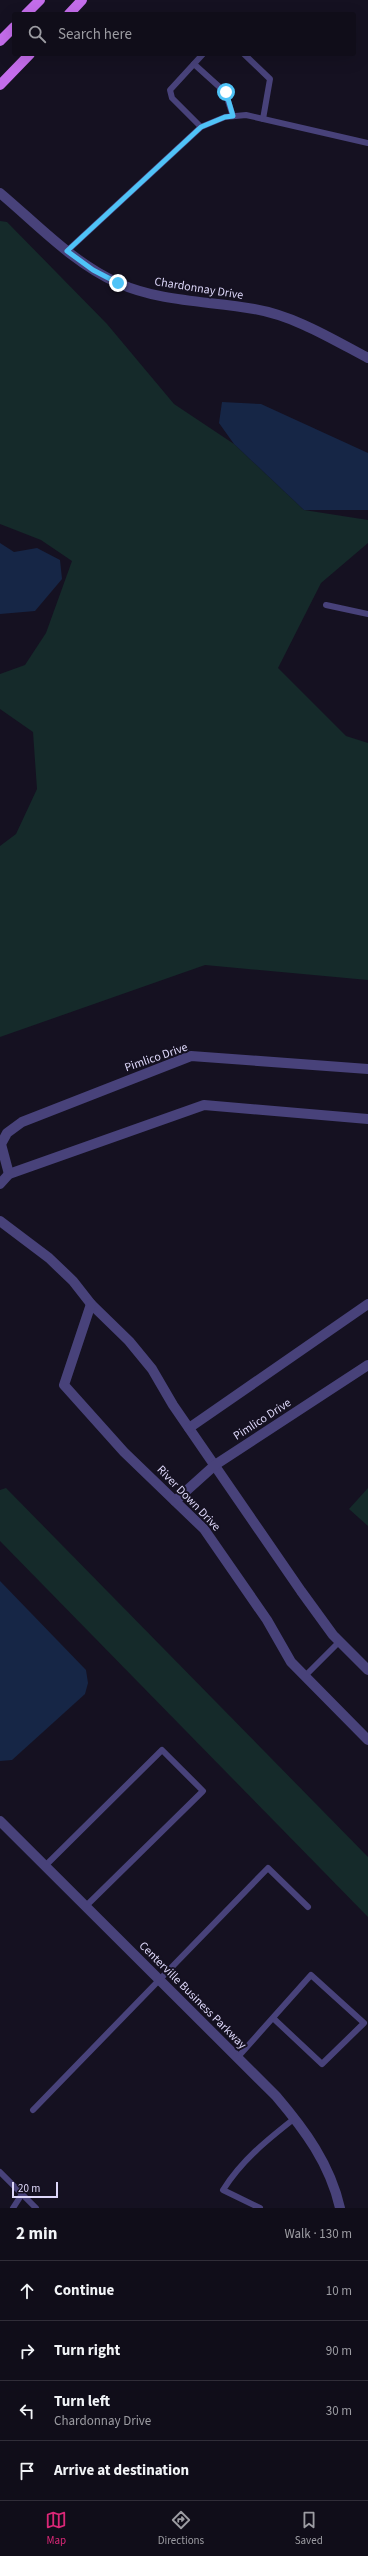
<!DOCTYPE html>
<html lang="en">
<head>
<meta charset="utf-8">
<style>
	body { margin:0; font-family:"Source Sans 3",sans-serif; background:#191622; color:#f1f3f6 }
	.scale { position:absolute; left:12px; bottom:10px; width:46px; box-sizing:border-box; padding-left:4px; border:2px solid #ddd7f9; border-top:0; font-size:11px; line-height:14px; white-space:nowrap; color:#ddd7f9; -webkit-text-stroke:3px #151121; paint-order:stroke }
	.stop { position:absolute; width:12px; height:12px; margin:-9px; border:3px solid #4fc3f7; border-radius:50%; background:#fff }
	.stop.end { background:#4fc3f7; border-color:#fff; box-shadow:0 1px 4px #0008 }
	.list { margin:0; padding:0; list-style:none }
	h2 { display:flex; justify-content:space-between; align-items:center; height:52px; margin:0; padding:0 16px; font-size:17px }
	h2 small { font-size:13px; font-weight:400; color:#9c9ca2 }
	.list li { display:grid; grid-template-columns:26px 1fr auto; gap:12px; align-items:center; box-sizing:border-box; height:60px; padding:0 16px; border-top:1px solid #302d38 }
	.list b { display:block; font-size:15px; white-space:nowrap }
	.list p { margin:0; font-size:13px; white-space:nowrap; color:#9c9ca2 }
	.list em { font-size:13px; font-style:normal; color:#9c9ca2 }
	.icon { flex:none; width:22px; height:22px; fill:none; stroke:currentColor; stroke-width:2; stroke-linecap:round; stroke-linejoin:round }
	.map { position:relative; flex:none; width:368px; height:2208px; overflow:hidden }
	.search { position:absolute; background:#100d19; box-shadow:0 4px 16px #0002; left:12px; right:12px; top:12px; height:44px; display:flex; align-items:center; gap:10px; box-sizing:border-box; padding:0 14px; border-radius:4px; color:#9c9ca2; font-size:15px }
	.sheet { height:292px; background:#100d19 }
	nav { display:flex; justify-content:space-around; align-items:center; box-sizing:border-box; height:56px; border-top:1px solid #302d38; background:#100d19; font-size:11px; color:#9c9ca2 }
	nav a { display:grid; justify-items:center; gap:2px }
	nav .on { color:#db2777 }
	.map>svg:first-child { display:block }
	.green { fill:#152a2a }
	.water { fill:#162646 }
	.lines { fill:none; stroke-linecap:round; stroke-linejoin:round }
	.service { stroke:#48427a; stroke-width:6 }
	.minor { stroke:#48427a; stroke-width:10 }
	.primary { stroke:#c46deb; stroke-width:10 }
	.route { stroke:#4fc3f7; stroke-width:5 }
	.labels { text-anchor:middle; stroke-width:4; stroke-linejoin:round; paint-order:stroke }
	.street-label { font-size:12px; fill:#ddd7f9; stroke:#151121 }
</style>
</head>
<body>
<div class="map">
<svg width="368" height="2208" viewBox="0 0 368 2208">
	<rect width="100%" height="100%" fill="#151121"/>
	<!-- green -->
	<g class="green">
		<polygon points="0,221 7,222 107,324 174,404 234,444 304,510 368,520 368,543 321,583 278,668 346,736 368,743 368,980 205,965 0,1037 0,846 16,834 37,789 33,732 0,709 0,674 25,665 46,633 72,561 41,540 0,524"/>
		<polygon points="6,1488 368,1857 368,1917 0,1541 0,1490"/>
		<polygon points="368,1488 368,1526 349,1509"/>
	</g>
	<!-- water -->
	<g class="water">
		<polygon points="222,402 261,404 368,453 368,510 304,510 234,444 219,423"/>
		<polygon points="0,543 14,552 37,548 60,560 62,579 35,611 0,614"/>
		<polygon points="0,1581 86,1670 88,1683 85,1694 12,1760 0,1761"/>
	</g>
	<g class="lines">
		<!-- service -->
		<g class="service">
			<polyline points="244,54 270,79 263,119"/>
			<polyline points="194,64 225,92 233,116"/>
			<polyline points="201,127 172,98 170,90 203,54"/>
			<polyline points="67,251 201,127 225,117 246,115 368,143"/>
			<polyline points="326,605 368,614"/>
			<polyline points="305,1676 339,1642"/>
			<polyline points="46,1865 162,1750 203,1791 86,1906"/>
			<polyline points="237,2058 311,1975 364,2023 322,2064 273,2018"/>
			<polyline points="33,2110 268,1868 308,1907"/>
			<polyline points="0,2172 36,2208"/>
			<polyline points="13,2208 22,2194"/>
			<path d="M 260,2208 L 223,2190 C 242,2160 267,2140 295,2118"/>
		</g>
		<!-- minor -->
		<g class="minor">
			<path d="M 0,193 C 37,224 73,263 118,283 C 160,302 209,301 254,309 C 295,316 332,339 368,358"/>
			<polyline points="9,1174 1,1144 7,1133 22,1122 191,1056 368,1069"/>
			<polyline points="0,1184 9,1174 204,1105 368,1119"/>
			<polyline points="0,1221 49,1258 73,1281 91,1304 129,1341 152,1369 173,1405 301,1591 333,1635 368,1670"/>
			<polyline points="91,1304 64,1385 124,1452 204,1529 267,1620 291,1662 368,1740"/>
			<polyline points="189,1428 368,1304"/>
			<polyline points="175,1501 215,1465 368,1365"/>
			<path d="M 0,1821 L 276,2096 C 305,2130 330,2164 340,2208"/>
		</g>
		<!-- primary -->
		<g class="primary">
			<polyline points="26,14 40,0"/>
			<polyline points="69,14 82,0"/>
			<polyline points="0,41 14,27"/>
			<polyline points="0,85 30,54"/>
		</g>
	</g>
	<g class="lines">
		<!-- route -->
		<polyline class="route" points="118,283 93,270 67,251 201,127 225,117 233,116 226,92"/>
	</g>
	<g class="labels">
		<!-- street labels -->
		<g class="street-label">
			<text transform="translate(199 288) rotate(9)" y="4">Chardonnay Drive</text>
			<text transform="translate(156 1057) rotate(-19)" y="4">Pimlico Drive</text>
			<text transform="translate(262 1419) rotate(-33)" y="4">Pimlico Drive</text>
			<text transform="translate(189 1498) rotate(46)" y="4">River Down Drive</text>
			<text transform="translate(193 1995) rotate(45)" y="4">Centerville Business Parkway</text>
		</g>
	</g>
</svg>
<div class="scale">20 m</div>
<div class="stop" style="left:226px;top:92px"></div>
<div class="stop end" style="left:118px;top:283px"></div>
<div class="search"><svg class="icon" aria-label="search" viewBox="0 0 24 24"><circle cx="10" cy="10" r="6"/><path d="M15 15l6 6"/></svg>Search here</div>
</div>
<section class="sheet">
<h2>2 min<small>Walk · 130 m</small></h2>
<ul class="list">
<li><svg class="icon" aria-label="ahead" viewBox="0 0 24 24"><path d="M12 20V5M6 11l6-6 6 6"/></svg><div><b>Continue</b></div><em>10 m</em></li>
<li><svg class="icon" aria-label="right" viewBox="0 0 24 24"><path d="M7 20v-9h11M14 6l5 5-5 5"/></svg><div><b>Turn right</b></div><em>90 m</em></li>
<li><svg class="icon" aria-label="left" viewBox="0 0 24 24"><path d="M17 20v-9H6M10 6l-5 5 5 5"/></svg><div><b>Turn left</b><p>Chardonnay Drive</p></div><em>30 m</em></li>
<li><svg class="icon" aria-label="arrive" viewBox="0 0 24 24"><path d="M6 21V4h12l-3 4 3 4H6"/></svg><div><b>Arrive at destination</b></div></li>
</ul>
</section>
<nav>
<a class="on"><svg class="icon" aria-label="map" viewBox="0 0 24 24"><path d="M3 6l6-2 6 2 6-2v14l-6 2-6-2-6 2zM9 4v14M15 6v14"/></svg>Map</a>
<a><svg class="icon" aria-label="directions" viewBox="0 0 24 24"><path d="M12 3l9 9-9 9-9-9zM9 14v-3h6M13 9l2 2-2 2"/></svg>Directions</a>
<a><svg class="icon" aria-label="saved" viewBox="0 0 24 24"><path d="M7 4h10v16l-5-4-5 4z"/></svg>Saved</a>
</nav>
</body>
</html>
